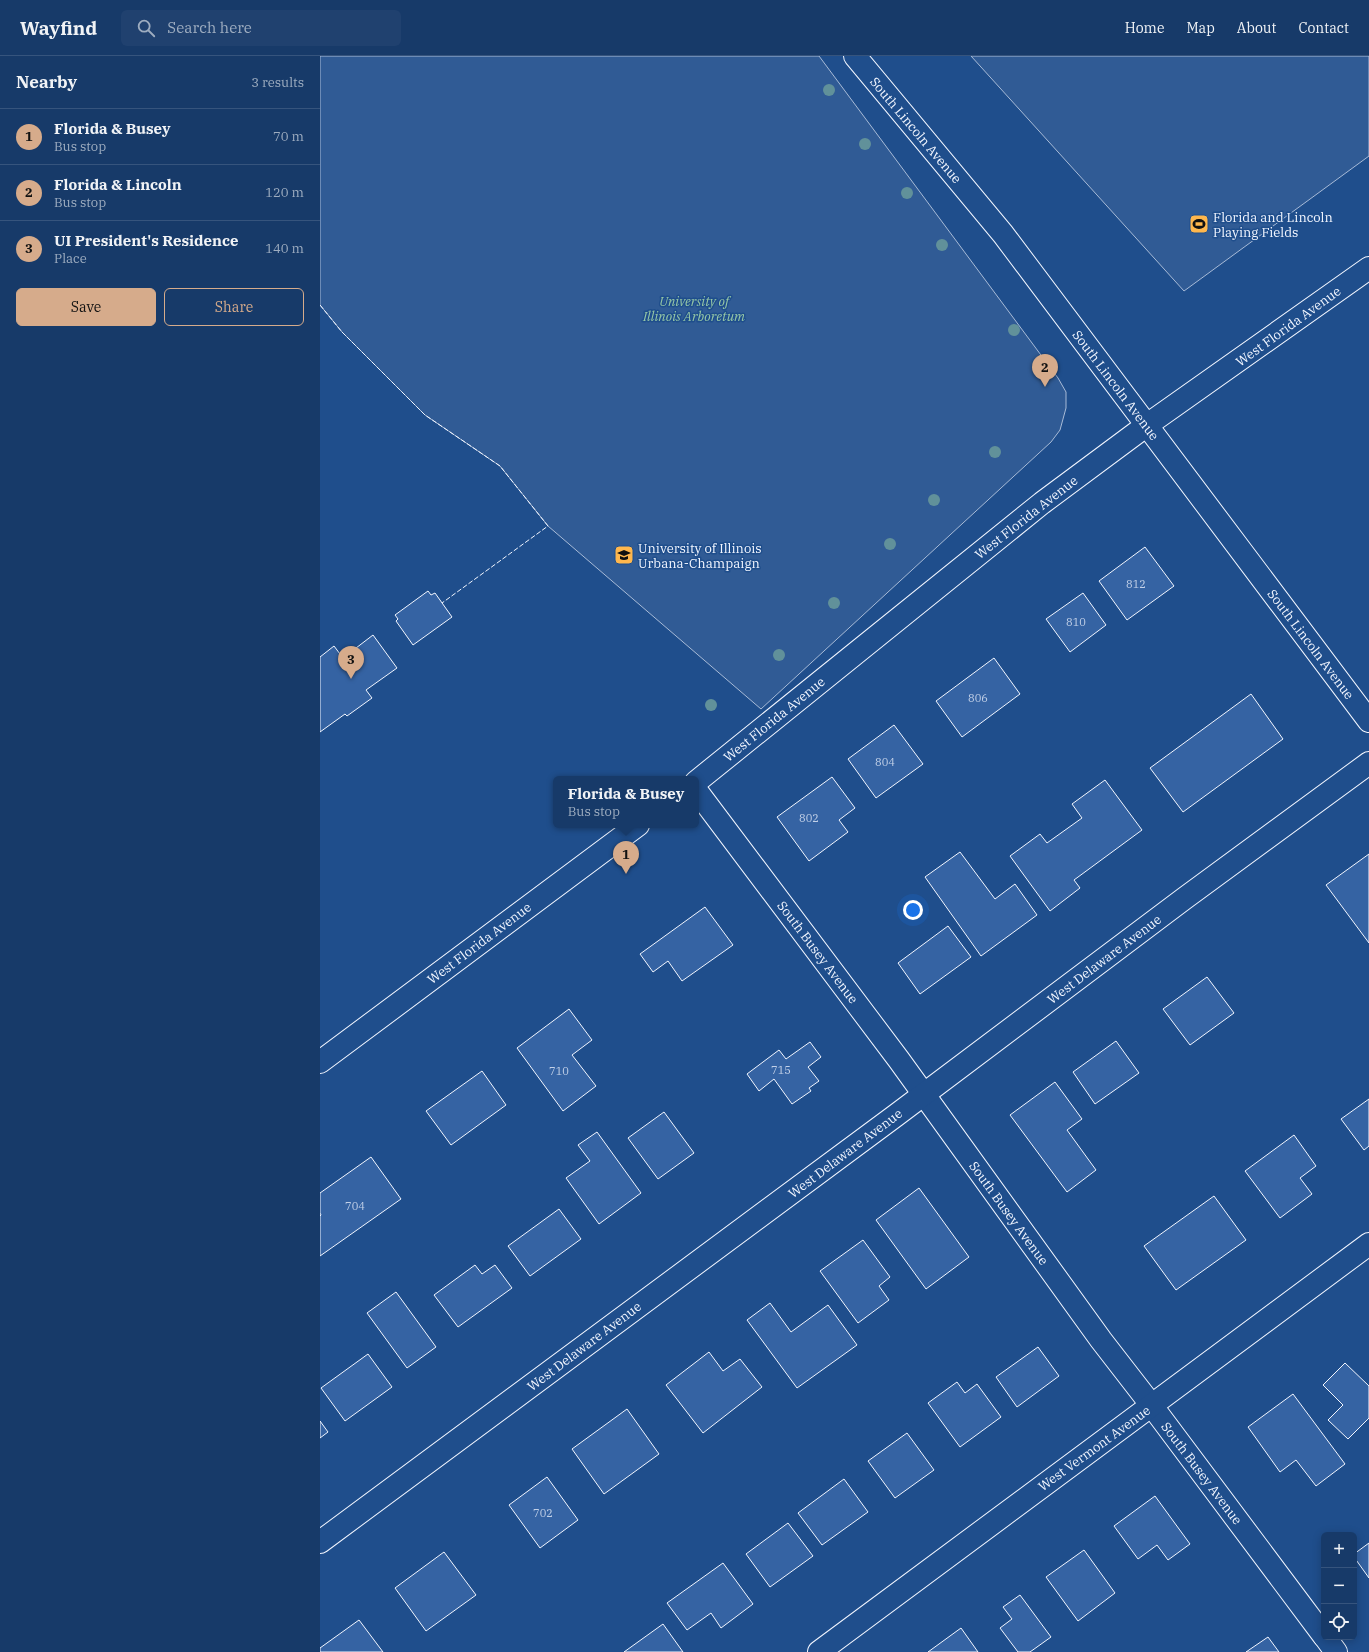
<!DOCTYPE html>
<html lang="en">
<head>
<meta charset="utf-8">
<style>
	body { margin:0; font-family:"IBM Plex Serif",serif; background:#20416f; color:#f1f3f6 }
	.controls { position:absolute; right:12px; bottom:12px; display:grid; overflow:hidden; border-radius:6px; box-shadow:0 2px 10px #0003 }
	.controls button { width:36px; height:36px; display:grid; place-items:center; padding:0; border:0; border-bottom:1px solid #36547d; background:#173a69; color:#f1f3f6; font:20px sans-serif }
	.you { position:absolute; left:593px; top:854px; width:14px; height:14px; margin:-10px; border:3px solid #fff; border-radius:50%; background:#1a73e8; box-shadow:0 0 0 6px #1a73e833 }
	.badge { display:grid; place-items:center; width:26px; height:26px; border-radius:50%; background:#d6ab8b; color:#111; font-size:13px; font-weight:700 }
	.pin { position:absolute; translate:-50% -33px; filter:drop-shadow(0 1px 2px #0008) }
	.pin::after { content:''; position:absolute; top:21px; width:14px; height:12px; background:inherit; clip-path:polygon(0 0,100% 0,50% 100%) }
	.popup { position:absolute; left:233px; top:720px; width:146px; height:52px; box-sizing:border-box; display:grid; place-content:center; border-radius:6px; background:#173a69; filter:drop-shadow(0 1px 3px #0005); font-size:13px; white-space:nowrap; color:#9eadc0 }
	.popup b { font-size:15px; color:#f1f3f6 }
	.popup::after { content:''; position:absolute; left:50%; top:100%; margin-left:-8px; border:8px solid transparent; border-top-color:#173a69 }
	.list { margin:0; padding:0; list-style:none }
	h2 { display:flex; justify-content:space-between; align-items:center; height:52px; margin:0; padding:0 16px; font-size:17px }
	h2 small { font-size:13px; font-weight:400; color:#9eadc0 }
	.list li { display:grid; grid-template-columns:26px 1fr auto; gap:12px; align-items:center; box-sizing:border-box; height:56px; padding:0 16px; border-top:1px solid #36547d }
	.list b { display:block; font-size:15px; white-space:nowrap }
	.list p { margin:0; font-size:13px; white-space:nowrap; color:#9eadc0 }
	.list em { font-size:13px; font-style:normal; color:#9eadc0 }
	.actions { display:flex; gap:8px; padding:12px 16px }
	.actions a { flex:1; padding:9px 0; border:1px solid #d6ab8b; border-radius:6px; text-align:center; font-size:14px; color:#d6ab8b }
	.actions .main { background:#d6ab8b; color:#111 }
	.icon { flex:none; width:22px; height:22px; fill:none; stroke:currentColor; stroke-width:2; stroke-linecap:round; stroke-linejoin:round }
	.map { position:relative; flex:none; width:1049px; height:1596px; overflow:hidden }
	header { display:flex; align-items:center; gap:24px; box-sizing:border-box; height:56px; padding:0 20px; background:#173a69; border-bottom:1px solid #36547d }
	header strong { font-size:19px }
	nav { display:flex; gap:22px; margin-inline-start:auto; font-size:14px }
	.search { width:280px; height:36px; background:#20416f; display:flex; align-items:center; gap:10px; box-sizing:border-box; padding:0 14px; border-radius:6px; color:#9eadc0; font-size:15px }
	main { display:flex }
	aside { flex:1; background:#173a69 }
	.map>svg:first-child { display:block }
	.built { fill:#305b95; stroke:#a8bbd7 }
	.building { fill:#3563a3; stroke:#f2f6ff }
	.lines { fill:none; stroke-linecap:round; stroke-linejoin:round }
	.minor-casing { stroke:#f2f6ff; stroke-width:24 }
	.major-casing { stroke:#f2f6ff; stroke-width:24 }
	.minor { stroke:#1f4e8c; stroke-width:22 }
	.major { stroke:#1f4e8c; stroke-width:22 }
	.fence { stroke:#f2f6ff; stroke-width:1; stroke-dasharray:5 2; stroke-linecap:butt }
	.tree { fill:#61919a }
	.labels { text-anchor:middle; stroke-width:3; stroke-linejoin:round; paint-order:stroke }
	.number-label { font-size:11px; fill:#c3d1e8 }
	.street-label { font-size:13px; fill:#f2f6ff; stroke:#1f4e8c }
	.poi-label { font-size:13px; fill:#f2f6ff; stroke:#1f4e8c; text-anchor:start }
	.park-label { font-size:13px; font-style:italic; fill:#97c8a6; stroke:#1f4e8c }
</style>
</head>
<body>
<header>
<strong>Wayfind</strong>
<div class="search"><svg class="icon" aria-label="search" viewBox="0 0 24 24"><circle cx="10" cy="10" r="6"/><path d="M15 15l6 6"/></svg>Search here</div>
<nav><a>Home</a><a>Map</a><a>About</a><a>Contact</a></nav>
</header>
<main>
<aside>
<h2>Nearby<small>3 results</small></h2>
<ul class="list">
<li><span class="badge">1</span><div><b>Florida &amp; Busey</b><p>Bus stop</p></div><em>70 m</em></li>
<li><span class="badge">2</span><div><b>Florida &amp; Lincoln</b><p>Bus stop</p></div><em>120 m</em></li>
<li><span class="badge">3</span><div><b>UI President's Residence</b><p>Place</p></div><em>140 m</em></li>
</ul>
<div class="actions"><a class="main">Save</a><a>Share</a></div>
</aside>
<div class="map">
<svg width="1049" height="1596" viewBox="0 0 1049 1596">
	<rect width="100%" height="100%" fill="#1f4e8c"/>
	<!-- built -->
	<g class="built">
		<polygon points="0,0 499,0 738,322 746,336 746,352 740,374 731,386 441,653 228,470 180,410 105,359 22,276 0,249"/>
		<polygon points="651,0 1049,0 1049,100 864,235"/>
	</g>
	<!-- building -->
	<g class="building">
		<polygon points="825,491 854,530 807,564 779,525"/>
		<polygon points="108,535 111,539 115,537 132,561 93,589 76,565 78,563 75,559"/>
		<polygon points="763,537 786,569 750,596 726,563"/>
		<polygon points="53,579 77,612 46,634 52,642 27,660 25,658 0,676 0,601 14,590 23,602"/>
		<polygon points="674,602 700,638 642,681 616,645"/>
		<polygon points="931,638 963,683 863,756 830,712"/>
		<polygon points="574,669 603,708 556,742 528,703"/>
		<polygon points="512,721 535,752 519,764 528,776 489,805 457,761"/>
		<polygon points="785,724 822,774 754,824 760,832 730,855 690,800 720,778 727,787 762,762 752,748"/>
		<polygon points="640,796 675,843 695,828 717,859 661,900 605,821"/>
		<polygon points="1049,798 1049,887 1006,829"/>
		<polygon points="385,851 413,889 362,925 348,905 333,916 320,898"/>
		<polygon points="628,870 651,901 600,938 578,907"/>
		<polygon points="887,921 914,957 870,989 843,953"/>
		<polygon points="249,953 272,984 252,999 276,1030 243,1055 197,992"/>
		<polygon points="796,985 819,1017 775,1048 753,1016"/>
		<polygon points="490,986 501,1001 488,1011 499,1025 489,1032 491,1035 472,1048 454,1023 439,1035 427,1018 459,994 466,1003"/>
		<polygon points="162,1015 186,1049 131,1089 106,1055"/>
		<polygon points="735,1026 762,1063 747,1074 776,1114 747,1136 690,1059"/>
		<polygon points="1049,1043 1049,1090 1044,1094 1021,1063"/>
		<polygon points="344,1056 374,1097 338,1123 308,1082"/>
		<polygon points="277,1076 321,1137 279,1168 246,1122 270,1105 258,1089"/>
		<polygon points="974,1079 996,1110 980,1122 992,1138 960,1162 925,1115"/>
		<polygon points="51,1101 81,1143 0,1200 0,1160 1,1159 0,1157 0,1137"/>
		<polygon points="599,1132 649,1201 606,1233 556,1164"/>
		<polygon points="894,1140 926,1184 856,1234 824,1190"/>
		<polygon points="239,1153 261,1183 210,1220 188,1190"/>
		<polygon points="543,1184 570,1221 559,1230 569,1244 538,1267 500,1215"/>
		<polygon points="155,1209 162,1218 175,1209 192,1232 138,1271 114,1239"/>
		<polygon points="76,1236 116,1291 87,1312 47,1257"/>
		<polygon points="450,1247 471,1276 508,1249 537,1289 477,1332 427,1264"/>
		<polygon points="718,1291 739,1320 697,1351 676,1321"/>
		<polygon points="389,1296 403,1315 420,1303 442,1331 383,1377 346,1329"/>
		<polygon points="48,1298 72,1331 25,1365 1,1332"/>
		<polygon points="1025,1307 1049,1330 1049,1362 1028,1383 1008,1364 1023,1349 1003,1329"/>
		<polygon points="637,1326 645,1337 657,1328 681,1361 640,1391 608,1347"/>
		<polygon points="973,1338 1025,1408 996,1430 976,1404 960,1416 928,1371"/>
		<polygon points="307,1353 339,1398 284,1438 252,1393"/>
		<polygon points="0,1365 8,1376 0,1382"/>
		<polygon points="587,1377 614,1414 575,1442 548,1405"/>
		<polygon points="227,1421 258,1464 220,1492 189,1449"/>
		<polygon points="524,1423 548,1456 502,1489 478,1457"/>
		<polygon points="835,1440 870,1488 848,1504 837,1489 818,1503 794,1470"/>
		<polygon points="468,1467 493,1500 450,1531 426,1498"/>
		<polygon points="1049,1487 1049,1522 1034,1501 1034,1498"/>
		<polygon points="764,1494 795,1537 758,1565 726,1521"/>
		<polygon points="124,1496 156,1539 106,1575 75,1532"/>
		<polygon points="403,1507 433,1548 401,1572 391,1557 367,1574 347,1547"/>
		<polygon points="700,1539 731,1581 710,1596 698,1596 680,1572 692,1563 683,1551"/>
		<polygon points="39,1564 63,1596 0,1596 0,1592"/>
		<polygon points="343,1568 363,1596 304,1596"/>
		<polygon points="641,1572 658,1596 608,1596"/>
		<polygon points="948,1581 959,1596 926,1596"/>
	</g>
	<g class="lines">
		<!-- minor casing -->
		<g class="minor-casing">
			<g id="minor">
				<polyline points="376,734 579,1004 781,1284 829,1346 1004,1580"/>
				<polyline points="0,1486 575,1060 865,842 1049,707"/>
				<polyline points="1005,1581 1016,1596"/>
				<polyline points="499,1596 1049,1188"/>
			</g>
		</g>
		<!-- major casing -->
		<g class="major-casing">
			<g id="major">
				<polyline points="535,0 683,178 1049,665"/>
				<polyline points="376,726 722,447 827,369 1049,212"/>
				<polyline points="0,1006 318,769"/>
			</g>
		</g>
		<!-- minor -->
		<use href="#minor" class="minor"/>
		<!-- major -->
		<use href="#major" class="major"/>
		<!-- fence -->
		<polyline class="fence" points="0,249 22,276 105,359 180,410 228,470 122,547"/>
	</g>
	<!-- trees -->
	<g class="tree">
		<circle cx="509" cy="34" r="6"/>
		<circle cx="545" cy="88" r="6"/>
		<circle cx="587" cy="137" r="6"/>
		<circle cx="622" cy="189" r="6"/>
		<circle cx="694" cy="274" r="6"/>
		<circle cx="675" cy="396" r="6"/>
		<circle cx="614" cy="444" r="6"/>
		<circle cx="570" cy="488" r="6"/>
		<circle cx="514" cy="547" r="6"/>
		<circle cx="459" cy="599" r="6"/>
		<circle cx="391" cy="649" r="6"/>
	</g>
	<!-- icons -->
	<defs>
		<g id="stadium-square" transform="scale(1)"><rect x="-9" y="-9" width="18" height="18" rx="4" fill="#ffb74d" stroke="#1f4e8c"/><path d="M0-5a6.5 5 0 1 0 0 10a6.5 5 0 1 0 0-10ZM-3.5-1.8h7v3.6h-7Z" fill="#111"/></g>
		<g id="university-square" transform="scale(1)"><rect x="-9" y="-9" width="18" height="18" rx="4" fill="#ffb74d" stroke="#1f4e8c"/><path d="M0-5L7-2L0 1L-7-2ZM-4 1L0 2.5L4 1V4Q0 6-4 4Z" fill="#111"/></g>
	</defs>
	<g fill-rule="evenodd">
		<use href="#stadium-square" x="879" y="168"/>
		<use href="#university-square" x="304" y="499"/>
	</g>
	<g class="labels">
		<!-- number labels -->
		<g class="number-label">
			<text x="816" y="532">812</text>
			<text x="756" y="570">810</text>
			<text x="658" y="646">806</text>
			<text x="565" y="710">804</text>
			<text x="489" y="766">802</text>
			<text x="461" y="1018">715</text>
			<text x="239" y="1019">710</text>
			<text x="35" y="1154">704</text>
			<text x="223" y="1461">702</text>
		</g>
		<!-- street labels -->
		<g class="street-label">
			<text transform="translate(596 74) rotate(50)" y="5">South Lincoln Avenue</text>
			<text transform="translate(968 270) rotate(-36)" y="5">West Florida Avenue</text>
			<text transform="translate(796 329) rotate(53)" y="5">South Lincoln Avenue</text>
			<text transform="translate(706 461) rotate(-38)" y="5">West Florida Avenue</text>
			<text transform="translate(991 588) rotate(53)" y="5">South Lincoln Avenue</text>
			<text transform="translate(454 663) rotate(-39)" y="5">West Florida Avenue</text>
			<text transform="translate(159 887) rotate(-37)" y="5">West Florida Avenue</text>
			<text transform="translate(498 896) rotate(53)" y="5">South Busey Avenue</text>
			<text transform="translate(784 903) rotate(-37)" y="5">West Delaware Avenue</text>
			<text transform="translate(525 1097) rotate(-37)" y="5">West Delaware Avenue</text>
			<text transform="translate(689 1157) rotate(54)" y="5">South Busey Avenue</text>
			<text transform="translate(264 1290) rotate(-37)" y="5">West Delaware Avenue</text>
			<text transform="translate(774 1392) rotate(-36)" y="5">West Vermont Avenue</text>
			<text transform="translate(882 1417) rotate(53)" y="5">South Busey Avenue</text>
		</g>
		<!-- poi labels -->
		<g class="poi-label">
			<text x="893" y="166">Florida and Lincoln<tspan x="893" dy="15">Playing Fields</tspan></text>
			<text x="318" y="497">University of Illinois<tspan x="318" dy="15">Urbana-Champaign</tspan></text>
		</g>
		<!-- park labels -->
		<g class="park-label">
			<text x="374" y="250">University of<tspan x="374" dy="15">Illinois Arboretum</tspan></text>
		</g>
	</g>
</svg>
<div class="controls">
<button>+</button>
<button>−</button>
<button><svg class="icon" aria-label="locate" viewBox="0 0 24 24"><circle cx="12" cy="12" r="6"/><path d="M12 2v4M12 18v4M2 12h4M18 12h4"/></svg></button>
</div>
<div class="you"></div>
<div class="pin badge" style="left:306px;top:818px">1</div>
<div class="popup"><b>Florida &amp; Busey</b>Bus stop</div>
<div class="pin badge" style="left:725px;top:331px">2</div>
<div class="pin badge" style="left:31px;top:623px">3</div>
</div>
</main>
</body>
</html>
